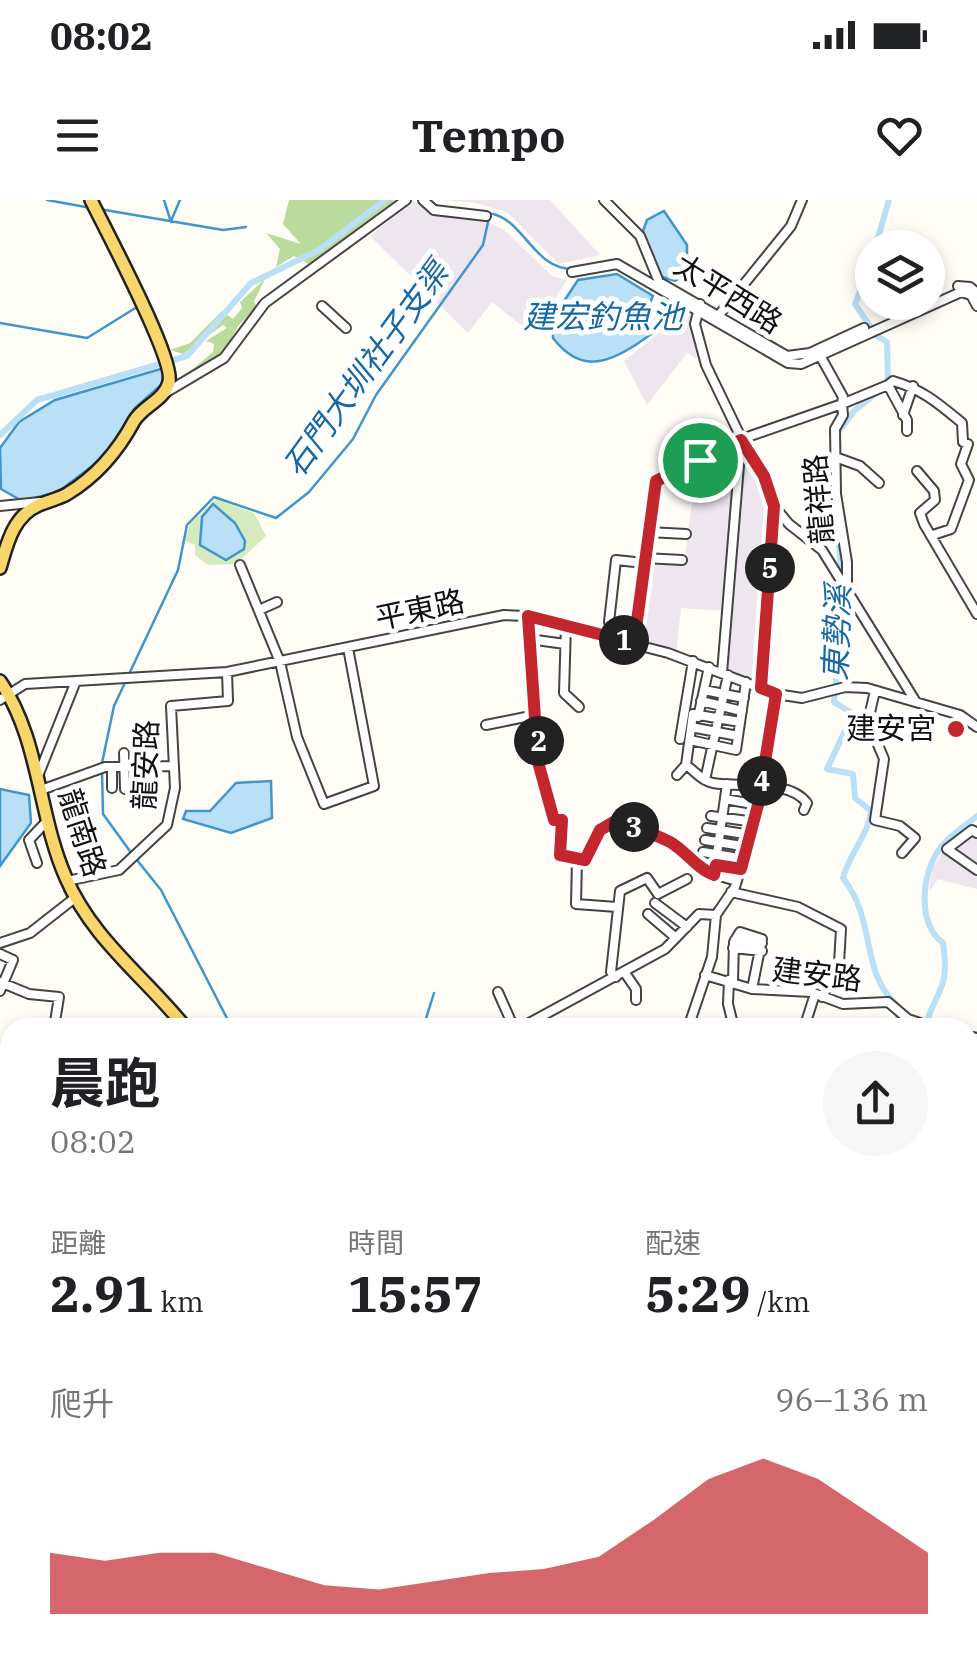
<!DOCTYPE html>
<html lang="zh-TW">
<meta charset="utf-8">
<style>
body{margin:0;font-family:"IBM Plex Serif","Noto Sans TC",serif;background:#f6f6f6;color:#202124;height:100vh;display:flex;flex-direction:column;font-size:38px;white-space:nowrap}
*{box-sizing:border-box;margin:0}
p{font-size:32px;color:#757577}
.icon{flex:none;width:55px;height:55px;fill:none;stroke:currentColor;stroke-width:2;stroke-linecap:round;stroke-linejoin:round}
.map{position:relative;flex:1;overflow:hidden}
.side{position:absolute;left:0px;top:818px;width:978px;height:642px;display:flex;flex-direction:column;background:#fff;border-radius:30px 30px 0 0;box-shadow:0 5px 15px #0003}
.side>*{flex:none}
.buttons{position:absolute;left:855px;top:30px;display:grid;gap:20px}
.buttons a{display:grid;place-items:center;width:90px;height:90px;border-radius:50%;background:#fff;box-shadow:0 5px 15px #0003;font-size:50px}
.pin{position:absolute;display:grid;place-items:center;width:85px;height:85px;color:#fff;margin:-42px;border:5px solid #fff;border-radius:50%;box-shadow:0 2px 10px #0007}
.km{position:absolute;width:50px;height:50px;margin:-25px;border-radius:50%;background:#222;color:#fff;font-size:28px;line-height:50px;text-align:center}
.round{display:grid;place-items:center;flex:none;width:105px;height:105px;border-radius:52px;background:#f6f6f6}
.headline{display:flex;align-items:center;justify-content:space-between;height:170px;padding:0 50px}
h1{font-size:55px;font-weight:700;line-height:75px}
.figures{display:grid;grid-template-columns:repeat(3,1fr);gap:15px;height:170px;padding:10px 50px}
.figures div{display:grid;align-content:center}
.figures b{font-size:50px;font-weight:700}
.figures small{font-size:28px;font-weight:400}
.figures p{font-size:28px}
.chart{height:280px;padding:20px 50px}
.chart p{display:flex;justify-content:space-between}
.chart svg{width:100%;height:180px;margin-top:10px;fill:#c4262e;opacity:.7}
.status{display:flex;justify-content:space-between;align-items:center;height:70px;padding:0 50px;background:#fff;direction:ltr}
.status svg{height:28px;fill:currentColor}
header{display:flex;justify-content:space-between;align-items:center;height:130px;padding:0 50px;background:#fff;font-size:45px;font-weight:700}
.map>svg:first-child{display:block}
.industrial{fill:#eee6ef}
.green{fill:#d5ebbd}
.forest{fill:#b9dc9c}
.water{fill:#b9e0f7;stroke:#3f96cf;stroke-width:2.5}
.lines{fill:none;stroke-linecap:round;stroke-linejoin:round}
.stream{stroke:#3f96cf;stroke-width:2.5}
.river{stroke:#b9e0f7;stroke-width:6}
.runway{stroke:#e29292;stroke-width:20}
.minor-casing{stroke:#444;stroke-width:12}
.major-casing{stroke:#222;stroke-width:16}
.minor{stroke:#fff;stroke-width:8}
.major{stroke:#f9d66b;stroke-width:11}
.route-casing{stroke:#fff;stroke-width:20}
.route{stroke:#c4262e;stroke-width:12}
.poi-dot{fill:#c4262e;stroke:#fff;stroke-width:4}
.labels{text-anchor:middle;stroke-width:10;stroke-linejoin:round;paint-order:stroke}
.street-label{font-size:30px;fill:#111;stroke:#fff}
.poi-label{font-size:30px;fill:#111;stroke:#fff;text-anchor:end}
.water-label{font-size:32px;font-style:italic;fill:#1768a6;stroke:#fff}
</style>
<div class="status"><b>08:02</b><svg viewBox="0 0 49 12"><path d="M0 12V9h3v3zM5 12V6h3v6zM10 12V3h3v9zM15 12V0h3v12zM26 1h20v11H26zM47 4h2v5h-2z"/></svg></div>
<header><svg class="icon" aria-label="menu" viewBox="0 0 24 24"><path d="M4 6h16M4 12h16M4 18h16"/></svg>Tempo<svg class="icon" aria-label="heart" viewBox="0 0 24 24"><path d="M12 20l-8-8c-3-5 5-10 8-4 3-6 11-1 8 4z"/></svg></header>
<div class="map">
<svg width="977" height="1459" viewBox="0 0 977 1459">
<rect width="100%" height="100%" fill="#fffdf5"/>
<path class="industrial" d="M 413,0 L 429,12 L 483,20 L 503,29 L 552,76 L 567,80 L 539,124 L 527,130 L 492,102 L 468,133 L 370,36 Z
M 440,0 L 550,0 L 600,55 L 559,64 L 507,12 L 472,2 Z
M 679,104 L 693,111 L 700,155 L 696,158 L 687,153 L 647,205 L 624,161 L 669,125 Z
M 738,242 L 725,411 L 681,408 L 676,454 L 634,442 L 646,355 L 685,358 L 697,263 Z
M 745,250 L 771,305 L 758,483 L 723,469 L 741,251 Z
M 977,624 L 977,689 L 938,679 L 929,692 L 932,669 L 943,652 Z"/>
<path class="green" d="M 216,299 L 254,313 L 266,336 L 236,364 L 208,365 L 195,355 L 195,345 L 185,341 L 190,324 Z"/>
<path class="forest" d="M 289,0 L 393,0 L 394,1 L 309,64 L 294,56 L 276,67 L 280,49 L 266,33 L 301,44 L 283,24 Z
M 265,79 L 254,101 L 257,107 L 238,126 L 221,158 L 178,181 L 213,152 L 214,144 L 206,141 L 227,128 L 223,125 L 183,154 L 170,150 L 190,143 L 222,111 L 233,119 L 242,108 L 240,102 Z"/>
<path class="water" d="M 664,11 L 687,45 L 687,73 L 675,81 L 659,76 L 643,31 L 647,20 Z
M 617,74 L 653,96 L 649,105 L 666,117 C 660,130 648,136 637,144 C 605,165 579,172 553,138 L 552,119 L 578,80 Z
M 164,168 L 162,184 L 134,209 L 118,239 L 95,264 L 58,292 L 22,301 L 1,289 L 0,248 L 19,222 L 55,200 Z
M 213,304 L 235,323 L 245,341 L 244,349 L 226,360 L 200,345 L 202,317 Z
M 271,581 L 272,618 L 231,633 L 183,619 L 186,611 L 210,611 L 236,583 Z
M 0,589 L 29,595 L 31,623 L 0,666 Z"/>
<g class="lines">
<path class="stream" d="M 47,0 L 91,8
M 164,0 L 171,22
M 429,0 L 440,8
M 99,9 L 223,30 L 246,27
M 488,13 C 524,17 532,69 573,69
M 171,21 L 180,0
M 0,123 L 87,138 L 137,107
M 102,563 L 114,506 L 178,370 L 187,325 L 214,297 L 276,318 L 309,292 L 353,239 L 376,195 L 483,45 L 490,13
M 102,571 L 103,614 L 132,654
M 137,660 L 161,690 L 232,828
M 423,828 L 434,793
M 0,1398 L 10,1398
M 125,1450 L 130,1459
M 234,1450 L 240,1459
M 652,1459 L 658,1450"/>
<path class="river" d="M 875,48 L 889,0
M 0,235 L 37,200 L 187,156 L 251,83 L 319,50 L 385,0
M 836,235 L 854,211 L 888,184 L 887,142 L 877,136 L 855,104 L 872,60
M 833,281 L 844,399 L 834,502 L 853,514 L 827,569 L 853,574 L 855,598 L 871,611 C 869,634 849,654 843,678 C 877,721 860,772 896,804 L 898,817 L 917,828
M 925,827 C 937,787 950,791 943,743 C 917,723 921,674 940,648 C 949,636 965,626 977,616"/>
<path class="runway" d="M 0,1220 L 10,1223"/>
<g class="minor-casing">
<path id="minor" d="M 423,0 L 434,10 L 486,16
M 604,0 L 640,36 L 659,82 L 787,156 L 810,153 L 864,128
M 572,72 L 617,64 L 788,163 L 801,164 L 961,92 L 971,95 L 977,106
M 958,86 L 970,87 L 977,93
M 700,104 L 695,124 L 706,165 L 774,306 L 761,488
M 322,106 L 346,128
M 719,115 L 791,26 L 802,0
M 165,193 L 224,158 L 265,103 L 406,0
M 903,215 L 913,186
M 907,231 L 907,220 L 888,185 L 893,181 C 922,189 939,204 962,223 L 963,242 L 968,244 L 961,264 L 969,280 L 951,329 L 933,335
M 838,258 L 860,266 L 879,283
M 917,271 L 934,291 L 935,300 L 920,313 L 924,324 L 977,414
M 0,306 L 40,302
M 774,306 L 789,324 L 822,350 L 916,502
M 648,332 L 686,334
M 644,358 L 682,360
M 240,365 L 280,462 L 297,537 L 324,604 L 374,586 L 348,448
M 847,394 L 847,362 L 836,294 L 835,229 L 843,215 L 842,204 L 888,185
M 259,410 L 277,402
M 528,416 L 538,562 L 554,620 L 562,620 L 560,655 L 577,659 L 576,704 L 617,707
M 566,425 L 564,493 L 579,507
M 636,430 L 609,422 L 616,360 L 644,363
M 529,439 L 565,444
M 634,443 L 655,281 L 733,242 L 842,204 L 843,197 L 817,150
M 722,473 L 741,241
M 704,490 L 744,498
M 875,491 L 868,521 L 884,559 L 875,620 L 900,626 L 915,638 L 902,653
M 0,500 L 25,484 L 227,472 L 504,415 L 524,416 L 668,453 L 776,494 L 802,498 L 845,487 L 867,488 L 960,515 L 977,527
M 701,501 L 742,511
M 698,517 L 709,467
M 486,525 L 535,515
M 696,528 L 738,536
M 680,539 L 693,461
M 690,540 L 736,550 L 746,482
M 124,553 L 125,589
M 136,556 L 138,589
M 149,559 L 150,588
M 686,565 L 693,514 L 740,522
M 112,567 L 112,588
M 677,575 L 686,565 C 695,571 702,581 713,583 C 742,588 789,579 807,603 L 804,610
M 38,576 L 76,481
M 705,580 L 728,475
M 41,590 L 105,567 L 173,566
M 725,599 L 758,605
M 711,616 L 755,622
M 707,628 L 751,635
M 977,633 L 972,630 L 947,649 L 977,670
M 705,640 L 748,647
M 703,652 L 745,659
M 577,659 L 591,655 L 600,630 L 617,619 L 674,644 L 683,657 L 702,671 L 737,681
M 37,663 L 29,640 L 47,621
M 716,665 L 741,669
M 714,675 L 727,584
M 67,681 L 119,670 L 167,625 L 175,588 L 171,506 L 228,501 L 227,472
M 731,692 L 798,707 L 841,729 L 839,764 L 822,797
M 655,703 L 687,727
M 648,714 L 676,738
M 735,740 L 762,743
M 0,743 L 30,733 L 76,697
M 733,748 L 762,751
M 0,754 L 13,760 L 0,791
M 625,773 L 636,789 L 636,800
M 705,775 L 752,789 L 811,792 L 843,804 L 888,802 L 908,819 L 935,828
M 616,777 L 611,772 L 620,691 L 647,678 L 658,694 L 687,679
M 729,780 L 728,804 L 734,828
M 733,781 L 734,742 L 740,732 L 762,739 L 752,789
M 0,782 L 29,794 L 59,797 L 54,828
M 498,792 L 514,828
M 520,828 L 665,749 L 699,714 L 716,715
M 688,828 L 712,757 L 716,715 L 735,687 L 755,620 L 776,494
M 804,828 L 815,794
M 968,836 L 977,838
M 0,1001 L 10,1001
M 0,1098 L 10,1064
M 0,1106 L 10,1109
M 22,1459 L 22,1458
M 408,1459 L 420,1450
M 417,1459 L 435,1450
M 748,1459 L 756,1450"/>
</g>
<g class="major-casing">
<path id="major" d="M 0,368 C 7,344 13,316 39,305 C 48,301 58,299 67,294 C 97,276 118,251 134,221 C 143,206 165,200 169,182 C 175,159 105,29 91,0
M 0,481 C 40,539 38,615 66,678 C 92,739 145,777 186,828
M 968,1270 L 977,1241
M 423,1450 L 426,1459
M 907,1459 L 909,1450"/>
</g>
<use href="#minor" class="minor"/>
<use href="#major" class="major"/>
</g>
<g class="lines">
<g class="route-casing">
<path id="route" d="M 741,240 L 764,276 L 774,306 L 761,488 L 776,494 L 758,605 L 741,669 L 716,665 L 714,675 C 696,668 686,651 670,642 C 653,633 634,627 617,620 L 600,630 L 585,660 L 560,655 L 562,620 L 554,620 L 538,562 L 528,416 L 634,443 L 656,281 Z"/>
</g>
<use href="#route" class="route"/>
</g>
<circle class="poi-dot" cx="956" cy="529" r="10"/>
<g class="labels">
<g class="street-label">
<text transform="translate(728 94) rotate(32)" y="10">太平西路</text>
<text transform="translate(819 299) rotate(-95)" y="10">龍祥路</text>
<text transform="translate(420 410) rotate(-12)" y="10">平東路</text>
<text transform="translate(146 565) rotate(-88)" y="10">龍安路</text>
<text transform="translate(82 633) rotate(72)" y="10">龍南路</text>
<text transform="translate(817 775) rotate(7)" y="10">建安路</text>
</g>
<g class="poi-label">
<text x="936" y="539">建安宮</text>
</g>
<g class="water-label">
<text x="603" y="128">建宏釣魚池</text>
<text transform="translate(366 169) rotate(-54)" y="11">石門大圳社子支渠</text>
<text transform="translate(837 433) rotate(-88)" y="11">東勢溪</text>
</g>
</g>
</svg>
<div class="buttons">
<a><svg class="icon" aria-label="layers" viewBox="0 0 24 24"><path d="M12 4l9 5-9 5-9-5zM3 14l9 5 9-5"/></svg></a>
</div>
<div class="pin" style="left:700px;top:260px;background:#1e9e55"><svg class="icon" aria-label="arrive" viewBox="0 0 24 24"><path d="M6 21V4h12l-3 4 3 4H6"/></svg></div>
<b class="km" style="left:624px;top:440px">1</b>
<b class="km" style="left:539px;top:541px">2</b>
<b class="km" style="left:634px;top:627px">3</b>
<b class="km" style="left:762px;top:581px">4</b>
<b class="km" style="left:770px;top:368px">5</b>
<section class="side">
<div class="headline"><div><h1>晨跑</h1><p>08:02</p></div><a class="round"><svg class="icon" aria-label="share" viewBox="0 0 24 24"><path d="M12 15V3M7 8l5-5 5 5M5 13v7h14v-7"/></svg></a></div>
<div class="figures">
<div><p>距離</p><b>2.91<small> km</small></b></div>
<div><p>時間</p><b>15:57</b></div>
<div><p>配速</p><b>5:29<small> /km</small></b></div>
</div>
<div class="chart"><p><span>爬升</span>96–136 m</p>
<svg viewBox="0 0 160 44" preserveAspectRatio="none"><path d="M0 44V29L10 31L20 29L30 29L40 33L50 37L60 38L70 36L80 34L90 33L100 30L110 21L120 11L130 6L140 11L150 20L160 29V44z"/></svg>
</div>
</section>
</div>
